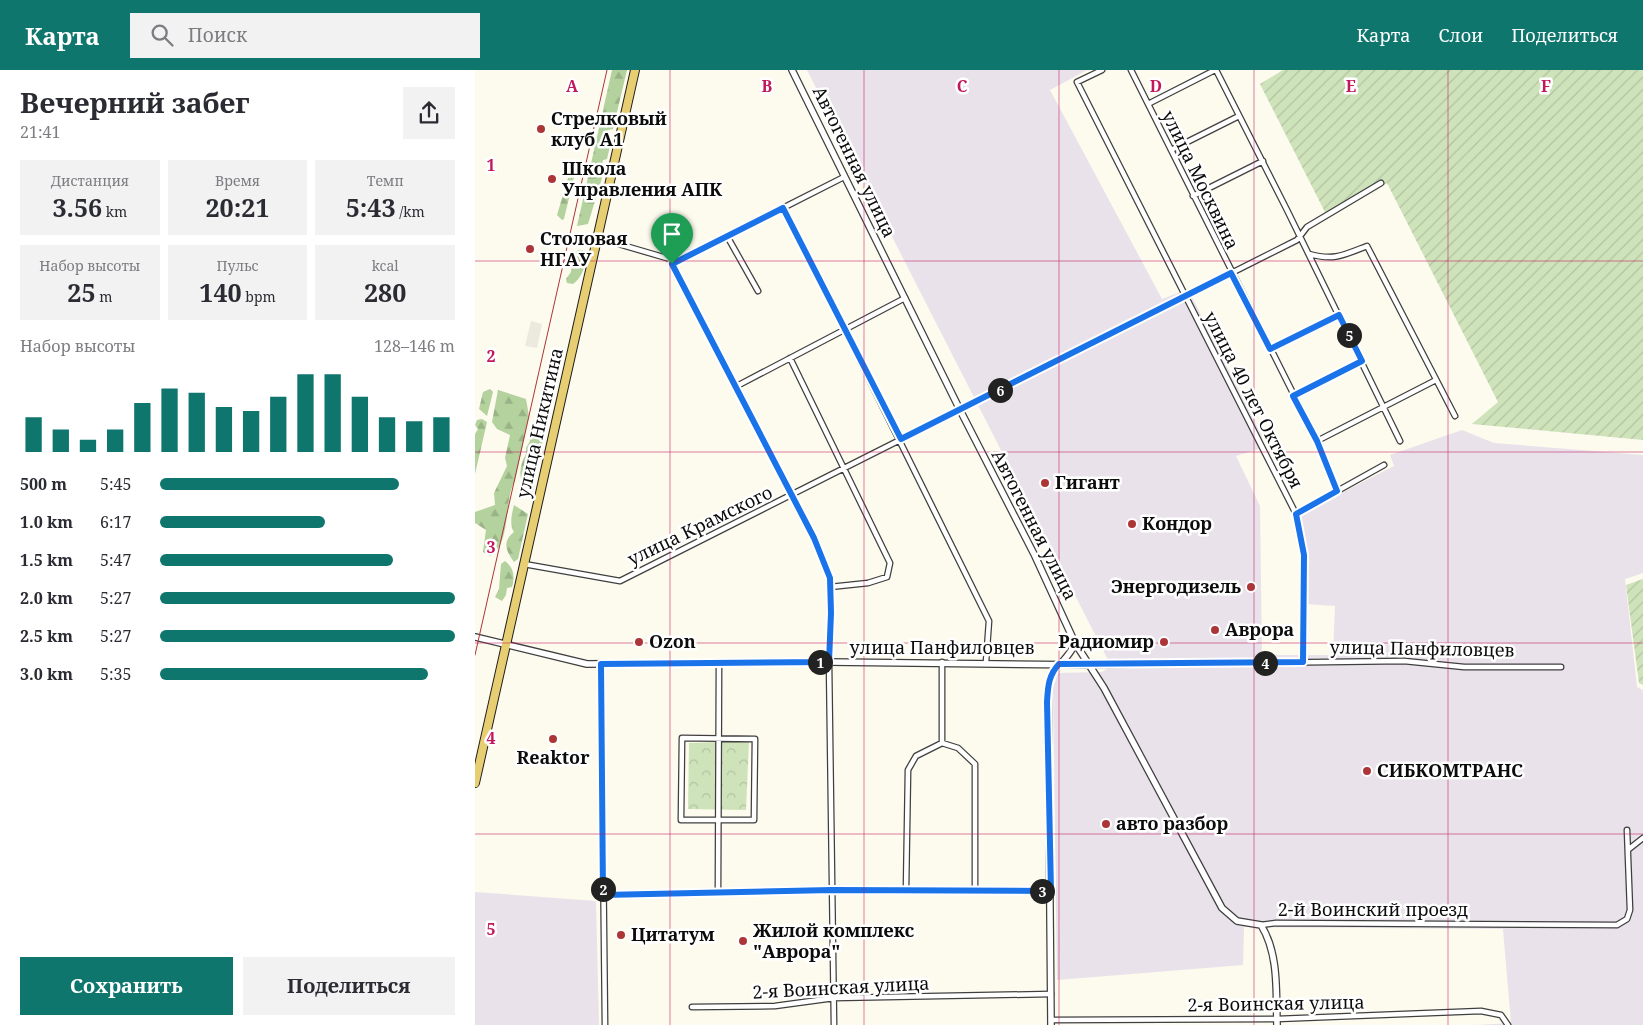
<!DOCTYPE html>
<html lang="ru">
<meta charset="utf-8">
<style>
body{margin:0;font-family:"Noto Serif",serif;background:#f2f2f3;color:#2b2b33;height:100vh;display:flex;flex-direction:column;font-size:19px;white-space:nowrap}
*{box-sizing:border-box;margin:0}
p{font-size:16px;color:#7c7c81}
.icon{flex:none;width:28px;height:28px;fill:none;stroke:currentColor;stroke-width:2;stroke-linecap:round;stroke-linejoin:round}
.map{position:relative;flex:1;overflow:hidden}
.panel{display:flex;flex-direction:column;background:#fff;width:475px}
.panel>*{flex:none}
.pin{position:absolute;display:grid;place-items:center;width:42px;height:42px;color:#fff;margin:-51px -21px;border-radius:50% 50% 50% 0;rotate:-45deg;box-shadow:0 0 5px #0007}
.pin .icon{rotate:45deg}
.km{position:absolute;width:25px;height:25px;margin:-12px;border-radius:50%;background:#222;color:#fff;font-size:14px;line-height:25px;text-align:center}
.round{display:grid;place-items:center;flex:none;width:52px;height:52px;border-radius:0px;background:#f2f2f3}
.head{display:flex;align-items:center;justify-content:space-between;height:85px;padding:0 20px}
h1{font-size:28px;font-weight:700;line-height:38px}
.metrics{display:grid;grid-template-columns:repeat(3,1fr);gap:8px;height:85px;padding:5px 20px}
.metrics div{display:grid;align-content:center;border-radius:0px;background:#f2f2f3;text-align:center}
.metrics b{font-size:25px;font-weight:700}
.metrics small{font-size:14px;font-weight:400}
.metrics p{font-size:14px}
.chart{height:140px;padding:10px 20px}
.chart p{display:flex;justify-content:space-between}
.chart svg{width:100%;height:90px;margin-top:5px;stroke:#0f766e;stroke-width:6}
.cta{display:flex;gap:10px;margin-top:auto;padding:10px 20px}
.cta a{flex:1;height:58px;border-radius:0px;background:#0f766e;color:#fff;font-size:20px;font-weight:700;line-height:58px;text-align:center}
.cta a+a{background:#f2f2f3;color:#2b2b33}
ul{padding:0 20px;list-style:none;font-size:16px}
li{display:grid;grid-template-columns:80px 60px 1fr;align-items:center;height:38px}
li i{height:12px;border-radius:6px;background:#0f766e}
header{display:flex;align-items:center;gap:30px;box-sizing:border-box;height:70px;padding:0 25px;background:#0f766e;color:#fff}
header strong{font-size:24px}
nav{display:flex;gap:28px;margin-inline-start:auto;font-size:18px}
.search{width:350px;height:45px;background:#f2f2f3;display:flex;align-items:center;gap:12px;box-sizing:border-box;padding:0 18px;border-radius:0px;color:#7c7c81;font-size:19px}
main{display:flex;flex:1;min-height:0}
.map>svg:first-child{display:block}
.industrial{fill:#e9e2ea}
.forest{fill:url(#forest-firs)}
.park{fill:url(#park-crowns)}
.garden{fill:url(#garden-furrows)}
.plaza{fill:#ece9de}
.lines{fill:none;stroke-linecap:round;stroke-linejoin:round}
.minor-casing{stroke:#3f3f3f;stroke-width:7}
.tertiary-casing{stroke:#3f3f3f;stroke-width:8}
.primary-casing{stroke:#1d1d1d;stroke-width:10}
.minor{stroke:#fff;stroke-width:4.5}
.tertiary{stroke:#fff;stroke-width:5.5}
.primary{stroke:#e8ce72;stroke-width:8}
.tram{stroke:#ac3538;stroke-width:1}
.route-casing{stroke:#fff;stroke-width:10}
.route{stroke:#1a73e8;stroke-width:6}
.grid{fill:none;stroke:#c2185b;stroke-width:1;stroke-opacity:0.55}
.poi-dot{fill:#ac3538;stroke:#fff;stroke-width:2}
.labels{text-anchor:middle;stroke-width:5;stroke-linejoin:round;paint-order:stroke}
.poi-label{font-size:18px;font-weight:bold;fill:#0c0c0c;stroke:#fff;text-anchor:start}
.street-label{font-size:18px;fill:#0c0c0c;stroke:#fff}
.grid-label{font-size:16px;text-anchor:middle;font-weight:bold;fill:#c2185b;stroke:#fff;stroke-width:5;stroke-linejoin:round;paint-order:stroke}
</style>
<header>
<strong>Карта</strong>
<div class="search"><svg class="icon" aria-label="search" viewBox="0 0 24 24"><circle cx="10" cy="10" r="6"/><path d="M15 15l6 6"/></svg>Поиск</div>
<nav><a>Карта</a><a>Слои</a><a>Поделиться</a></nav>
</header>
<main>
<section class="panel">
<div class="head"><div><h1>Вечерний забег</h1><p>21:41</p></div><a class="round"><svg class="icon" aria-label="share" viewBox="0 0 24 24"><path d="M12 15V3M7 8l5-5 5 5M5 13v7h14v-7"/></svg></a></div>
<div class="metrics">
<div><p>Дистанция</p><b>3.56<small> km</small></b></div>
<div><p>Время</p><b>20:21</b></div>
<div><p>Темп</p><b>5:43<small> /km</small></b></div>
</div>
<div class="metrics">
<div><p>Набор высоты</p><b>25<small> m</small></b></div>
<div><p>Пульс</p><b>140<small> bpm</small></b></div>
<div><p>kcal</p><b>280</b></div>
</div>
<div class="chart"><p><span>Набор высоты</span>128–146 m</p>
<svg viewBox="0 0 160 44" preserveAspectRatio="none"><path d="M5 44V27M15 44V33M25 44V38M35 44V33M45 44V20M55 44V13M65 44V15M75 44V22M85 44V24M95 44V17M105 44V6M115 44V6M125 44V17M135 44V27M145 44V29M155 44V27"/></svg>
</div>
<ul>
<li><b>500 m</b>5:45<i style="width:81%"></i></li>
<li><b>1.0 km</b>6:17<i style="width:56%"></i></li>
<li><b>1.5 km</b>5:47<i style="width:79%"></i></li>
<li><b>2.0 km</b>5:27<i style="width:100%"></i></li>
<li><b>2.5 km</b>5:27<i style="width:100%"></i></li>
<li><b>3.0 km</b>5:35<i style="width:91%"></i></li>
</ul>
<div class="cta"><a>Сохранить</a><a>Поделиться</a></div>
</section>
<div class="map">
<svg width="1168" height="955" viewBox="0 0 1168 955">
<defs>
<pattern id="forest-firs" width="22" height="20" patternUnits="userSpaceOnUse" patternTransform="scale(1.25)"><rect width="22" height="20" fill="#b3d29d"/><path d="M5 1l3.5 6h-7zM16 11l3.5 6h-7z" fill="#99b386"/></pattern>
<pattern id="park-crowns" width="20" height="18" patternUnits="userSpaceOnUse" patternTransform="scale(1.25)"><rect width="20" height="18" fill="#cfe3bb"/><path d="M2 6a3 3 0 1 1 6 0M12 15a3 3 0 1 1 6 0" fill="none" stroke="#b1c2a0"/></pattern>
<pattern id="garden-furrows" width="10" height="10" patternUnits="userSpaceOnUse" patternTransform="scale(1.25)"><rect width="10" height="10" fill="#cfe3bb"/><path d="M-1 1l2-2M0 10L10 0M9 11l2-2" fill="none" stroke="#b1c2a0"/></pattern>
</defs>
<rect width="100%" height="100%" fill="#fdfaee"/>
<path class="industrial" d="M 332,0 L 612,0 L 575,20 L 687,229 L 713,219 L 787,366 L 787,378 L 761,386 L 785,436 L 787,585 L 858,585 L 860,536 L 831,534 L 832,494 L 823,445 L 919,396 L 915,385 L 987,360 L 1019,373 L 1168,385 L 1168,503 L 1150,509 L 1162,617 L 1168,620 L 1168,955 L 1002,955 L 1036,953 L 1028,859 L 769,857 L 768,895 L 582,910 L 578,618 L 583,603 L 627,602 L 633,598 L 632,588 Z
M 0,822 L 121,831 L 124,955 L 0,955 Z"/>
<path class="forest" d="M 137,0 L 152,0 L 138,59 L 133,60 L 129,65 L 135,76 L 132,89 L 128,90 L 127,94 L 130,98 L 113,154 L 102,156 Z
M 99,107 L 89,149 L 87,150 L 82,145 L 93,108 Z
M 103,180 L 108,180 C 114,191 107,208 98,214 L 92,213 L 91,209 L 96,202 L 97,187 Z
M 15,319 L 18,322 L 12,346 L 4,339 L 8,322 Z
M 23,320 L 51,329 L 54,346 L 40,411 C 28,430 37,474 15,486 L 8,482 L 11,460 L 0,453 L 0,442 L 20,435 L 19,423 L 32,396 L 30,388 L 35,365 L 22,359 L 17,352 Z
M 7,349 L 12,352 L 0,404 L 0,364 L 3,359 L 0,355 L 2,350 Z
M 65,355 L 70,358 L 66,380 L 60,394 L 59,420 L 49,417 C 43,406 45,394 51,384 L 51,378 L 55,371 L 54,365 L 56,359 Z
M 39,435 L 53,444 L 43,489 L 39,492 C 32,482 26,472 39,462 C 34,455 37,443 39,435 Z
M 30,491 C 39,498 40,506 37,517 L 32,518 L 31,525 L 27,531 L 20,527 L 24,519 L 26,494 Z"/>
<path class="park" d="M 274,671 L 271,740 L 213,739 L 214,673 Z"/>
<path class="garden" d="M 808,0 L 1168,0 L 1168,370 L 997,354 L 1023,332 L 912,113 L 852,146 L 785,14 Z
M 1168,509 L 1168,615 L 1164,613 L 1151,515 Z"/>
<path class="plaza" d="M 56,251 L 67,254 L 62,278 L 50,276 Z"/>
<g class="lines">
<g class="minor-casing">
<path id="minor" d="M 627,0 L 602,12 L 821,444 L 829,485 L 827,592
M 656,0 L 842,371 L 862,421
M 741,0 L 812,140 L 925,371
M 673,34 L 740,0
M 696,80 L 764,46
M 718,126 L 788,91
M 309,138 L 514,551 L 511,592
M 252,166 L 283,221
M 123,168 L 195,189 L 339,468 L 355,508 L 356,543 L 354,592 L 359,955
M 834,184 C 859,191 869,185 892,176 L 980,346
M 197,194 L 369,107
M 795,279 L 864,245
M 315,288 L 415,493 L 412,507 L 393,513 L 355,517
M 260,317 L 430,228
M 818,326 L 887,291
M 842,371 L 961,310
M 821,444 L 909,395
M 49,494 L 145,511 L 822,170 L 832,157 L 906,113
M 126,594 L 130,955
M 614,595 L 929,591 L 989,597 L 1086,597
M 207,668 L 280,669 L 279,750 L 206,750 Z
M 467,673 L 483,678 L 500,694 L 500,820
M 1154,779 L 1168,768
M 431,820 L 433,700 L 441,686 L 467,673 L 467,592
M 243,823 L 244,593
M 128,825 L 357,820 L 576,821
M 786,855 L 801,853 L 1142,855 L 1152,849 L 1155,840 L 1152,760
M 217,937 L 300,936 L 359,928 L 576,924
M 576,950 L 802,949 L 1006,941 L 1026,945 L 1033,955"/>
</g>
<g class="tertiary-casing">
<path id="tertiary" d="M 317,0 L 485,340 L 560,486 L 600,573 C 593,592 576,596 573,618 L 576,955
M 0,567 L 112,594 L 354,592 L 614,595
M 600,573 L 629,618 L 747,838 L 762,851 L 786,855 C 804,884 801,922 802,955"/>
</g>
<g class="primary-casing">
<path id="primary" d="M 0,713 L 160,0"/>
</g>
<use href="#minor" class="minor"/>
<use href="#tertiary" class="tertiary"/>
<use href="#primary" class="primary"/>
<path class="tram" d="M 0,585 L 132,0"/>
</g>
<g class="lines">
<g class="route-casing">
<path id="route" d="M 308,138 L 426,369 L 756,203 L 795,279 L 864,245 L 887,291 L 818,326 L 842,371 L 862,421 L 821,444 L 829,485 L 828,592 L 584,594 C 573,606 573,617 572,632 L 576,821 L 357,820 L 128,825 L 126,594 L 354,592 L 356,543 L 355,508 L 339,468 L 197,194 Z"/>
</g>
<use href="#route" class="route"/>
</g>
<path class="grid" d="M 195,0 L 195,955M 389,0 L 389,955M 584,0 L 584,955M 779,0 L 779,955M 973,0 L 973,955M 0,191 L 1168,191M 0,382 L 1168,382M 0,573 L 1168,573M 0,764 L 1168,764"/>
<g class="poi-dot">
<circle cx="66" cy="59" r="5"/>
<circle cx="77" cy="109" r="5"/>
<circle cx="55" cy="179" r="5"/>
<circle cx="570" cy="413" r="5"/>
<circle cx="657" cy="454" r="5"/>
<circle cx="776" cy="517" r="5"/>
<circle cx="740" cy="560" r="5"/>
<circle cx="164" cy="572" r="5"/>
<circle cx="689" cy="572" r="5"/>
<circle cx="78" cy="669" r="5"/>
<circle cx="892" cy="701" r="5"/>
<circle cx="631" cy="754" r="5"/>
<circle cx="146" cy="865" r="5"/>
<circle cx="268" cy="871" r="5"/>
</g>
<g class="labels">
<g class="poi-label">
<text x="76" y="55">Стрелковый<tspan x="76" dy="21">клуб А1</tspan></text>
<text x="87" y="105">Школа<tspan x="87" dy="21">Управления АПК</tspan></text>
<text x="65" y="175">Столовая<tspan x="65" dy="21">НГАУ</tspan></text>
<text x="580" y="419">Гигант</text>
<text x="667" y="460">Кондор</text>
<text x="766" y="523" text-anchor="end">Энергодизель</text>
<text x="750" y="566">Аврора</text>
<text x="174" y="578">Ozon</text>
<text x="679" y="578" text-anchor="end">Радиомир</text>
<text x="78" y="694" text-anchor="middle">Reaktor</text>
<text x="902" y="707">СИБКОМТРАНС</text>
<text x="641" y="760">авто разбор</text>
<text x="278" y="867">Жилой комплекс<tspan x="278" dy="21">"Аврора"</tspan></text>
<text x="156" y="871">Цитатум</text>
</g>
<g class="street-label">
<text transform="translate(379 92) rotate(64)" y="6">Автогенная улица</text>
<text transform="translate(725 110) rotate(64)" y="6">улица Москвина</text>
<text transform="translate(778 330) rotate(63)" y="6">улица 40 лет Октября</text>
<text transform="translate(65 353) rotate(-77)" y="6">улица Никитина</text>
<text transform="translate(559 455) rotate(63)" y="6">Автогенная улица</text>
<text transform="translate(225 456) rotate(-26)" y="6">улица Крамского</text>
<text x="467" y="584">улица Панфиловцев</text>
<text transform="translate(947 579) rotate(1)" y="6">улица Панфиловцев</text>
<text x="898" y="846">2-й Воинский проезд</text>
<text transform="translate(366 918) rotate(-3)" y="6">2-я Воинская улица</text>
<text transform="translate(801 934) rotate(-1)" y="6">2-я Воинская улица</text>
</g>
</g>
<g class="grid-label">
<text x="97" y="22">A</text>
<text x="292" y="22">B</text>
<text x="487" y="22">C</text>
<text x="681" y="22">D</text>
<text x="876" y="22">E</text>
<text x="1071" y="22">F</text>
<text x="16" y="101">1</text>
<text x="16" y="292">2</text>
<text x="16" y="483">3</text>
<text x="16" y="674">4</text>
<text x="16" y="865">5</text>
</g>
</svg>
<div class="pin" style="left:197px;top:194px;background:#1e9e55"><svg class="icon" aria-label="arrive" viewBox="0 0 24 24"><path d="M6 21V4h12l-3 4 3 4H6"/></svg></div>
<b class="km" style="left:345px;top:592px">1</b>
<b class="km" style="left:128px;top:819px">2</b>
<b class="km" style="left:567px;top:821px">3</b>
<b class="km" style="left:790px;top:593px">4</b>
<b class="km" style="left:874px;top:265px">5</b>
<b class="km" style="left:525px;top:320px">6</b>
</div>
</main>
